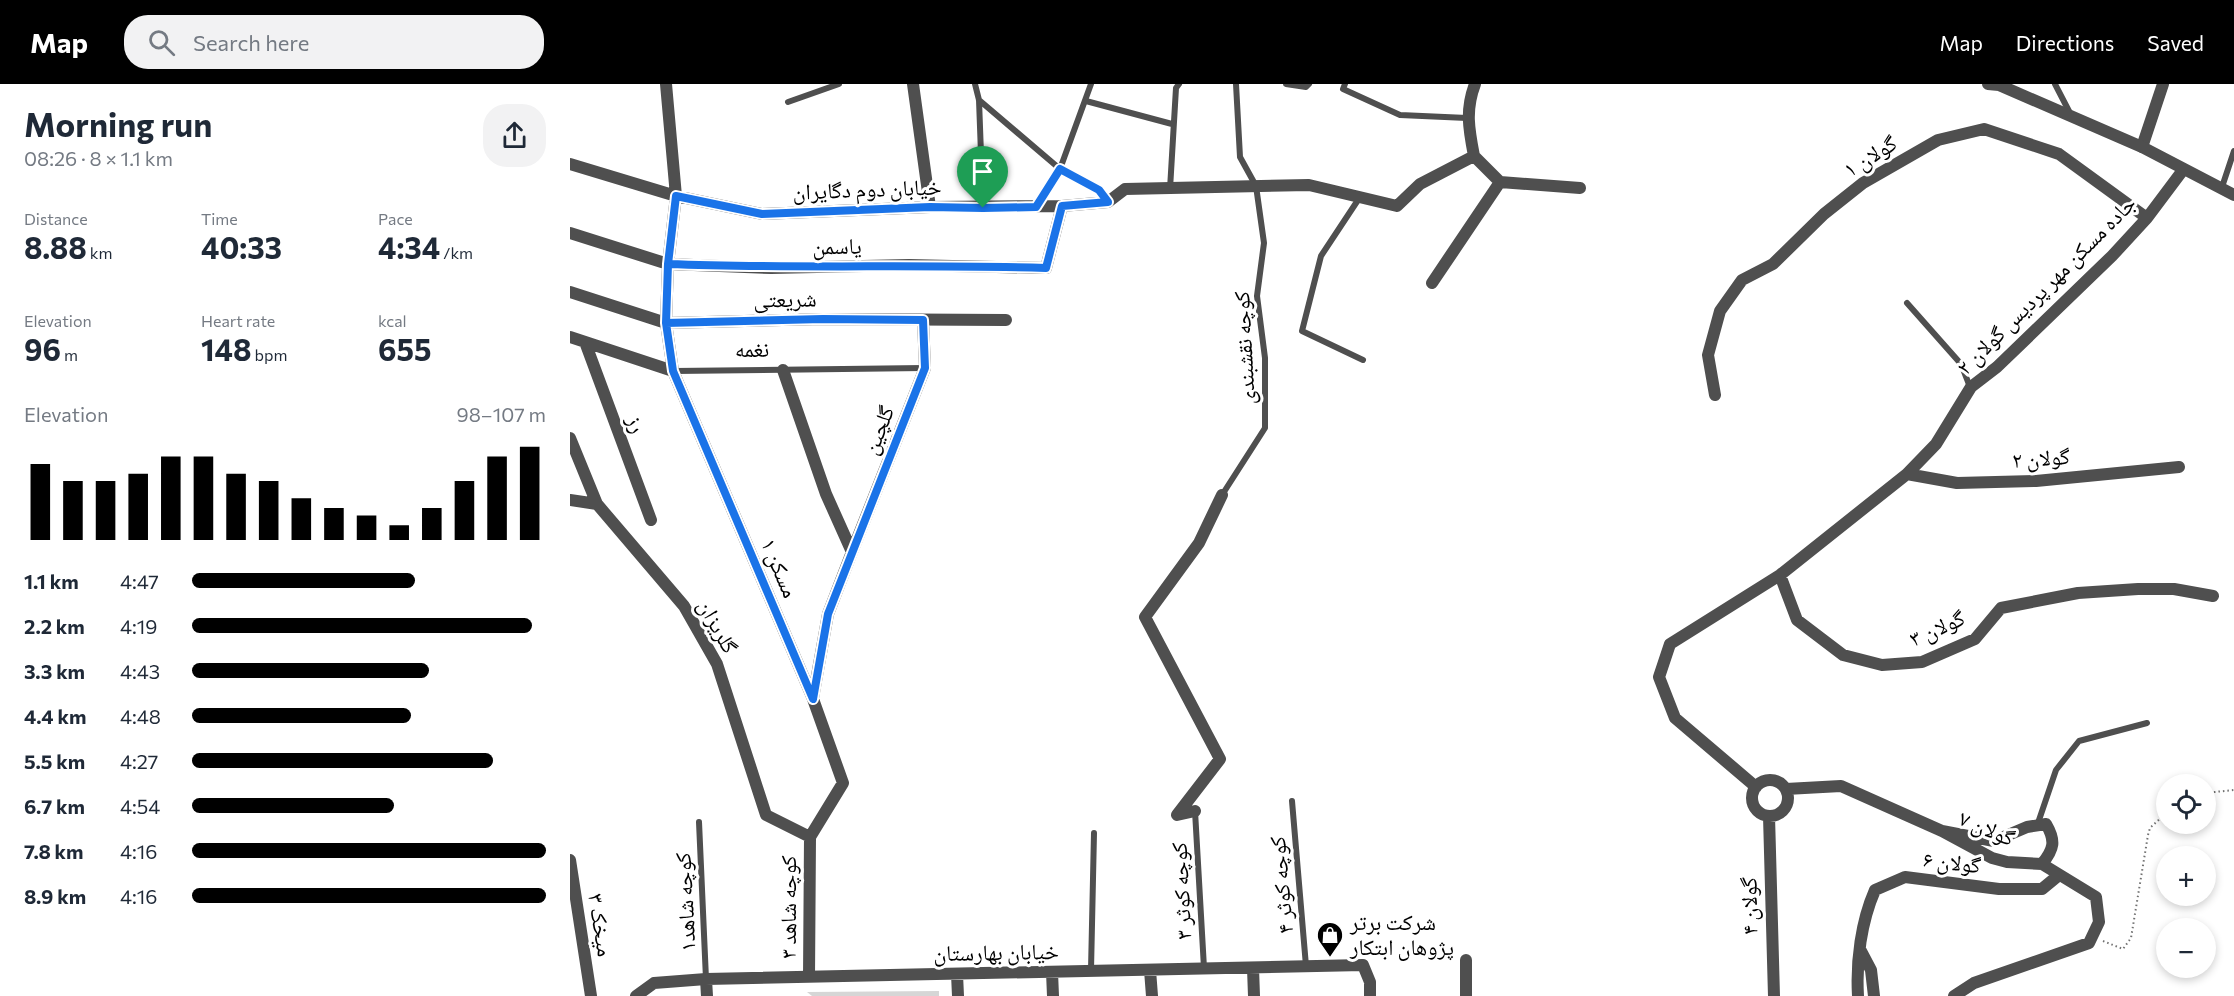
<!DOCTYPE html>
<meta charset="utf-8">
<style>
body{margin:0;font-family:Commissioner,"Noto Naskh Arabic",sans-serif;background:#f2f2f3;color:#1f2937;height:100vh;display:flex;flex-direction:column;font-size:22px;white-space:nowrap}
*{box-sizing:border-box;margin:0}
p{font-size:20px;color:#747a83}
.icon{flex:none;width:33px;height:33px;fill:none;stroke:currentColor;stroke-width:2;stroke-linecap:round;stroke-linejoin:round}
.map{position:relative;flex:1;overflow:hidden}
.drawer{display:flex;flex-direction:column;background:#fff;width:570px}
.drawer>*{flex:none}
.controls{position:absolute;left:1586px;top:690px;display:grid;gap:12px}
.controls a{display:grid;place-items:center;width:60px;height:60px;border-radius:50%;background:#fff;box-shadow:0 3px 9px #0003;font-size:30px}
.pin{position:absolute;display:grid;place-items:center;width:51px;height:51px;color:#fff;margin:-62px -26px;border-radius:50% 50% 50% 0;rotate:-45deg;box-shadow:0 0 6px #0007}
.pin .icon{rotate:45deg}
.round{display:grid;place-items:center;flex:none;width:63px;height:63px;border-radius:24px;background:#f2f2f3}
.head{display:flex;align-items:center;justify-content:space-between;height:102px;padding:0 24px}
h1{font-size:33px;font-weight:700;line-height:45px}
.stats{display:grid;grid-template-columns:repeat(3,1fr);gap:9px;height:102px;padding:6px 24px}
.stats div{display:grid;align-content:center}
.stats b{font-size:30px;font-weight:700}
.stats small{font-size:16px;font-weight:400}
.stats p{font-size:16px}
.chart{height:168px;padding:12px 24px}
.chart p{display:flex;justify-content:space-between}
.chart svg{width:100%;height:108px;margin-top:6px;stroke:#000;stroke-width:6}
ul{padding:0 24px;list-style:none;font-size:20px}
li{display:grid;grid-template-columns:96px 72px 1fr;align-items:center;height:45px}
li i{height:15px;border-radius:8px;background:#000}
header{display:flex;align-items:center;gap:36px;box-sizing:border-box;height:84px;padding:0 30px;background:#000;color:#fff}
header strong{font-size:28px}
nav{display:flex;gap:33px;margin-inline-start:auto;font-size:21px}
.search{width:420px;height:54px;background:#f2f2f3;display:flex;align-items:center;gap:15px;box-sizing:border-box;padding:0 21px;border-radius:24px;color:#747a83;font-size:22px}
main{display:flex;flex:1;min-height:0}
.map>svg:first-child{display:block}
.green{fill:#d6d6d6}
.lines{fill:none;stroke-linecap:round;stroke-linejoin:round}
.path{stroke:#717171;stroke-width:2;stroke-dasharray:1.5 3;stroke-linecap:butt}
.service{stroke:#4f4f4f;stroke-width:6}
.minor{stroke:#4f4f4f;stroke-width:12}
.tertiary{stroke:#4f4f4f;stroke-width:12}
.route-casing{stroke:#fff;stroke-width:12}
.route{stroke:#1a73e8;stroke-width:8}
.labels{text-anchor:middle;stroke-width:6;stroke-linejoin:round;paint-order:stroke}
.street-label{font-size:22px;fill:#000;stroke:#fff}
.poi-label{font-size:22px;fill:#000;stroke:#fff;text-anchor:start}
</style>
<header>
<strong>Map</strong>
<div class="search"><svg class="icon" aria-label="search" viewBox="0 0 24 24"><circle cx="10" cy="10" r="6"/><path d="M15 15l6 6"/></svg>Search here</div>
<nav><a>Map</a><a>Directions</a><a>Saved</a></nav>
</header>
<main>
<section class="drawer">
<div class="head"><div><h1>Morning run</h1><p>08:26 · 8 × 1.1 km</p></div><a class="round"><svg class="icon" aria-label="share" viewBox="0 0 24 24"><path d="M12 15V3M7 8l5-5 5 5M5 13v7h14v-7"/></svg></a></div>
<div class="stats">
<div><p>Distance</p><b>8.88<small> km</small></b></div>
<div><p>Time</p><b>40:33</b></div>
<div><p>Pace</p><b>4:34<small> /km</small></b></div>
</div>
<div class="stats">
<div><p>Elevation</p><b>96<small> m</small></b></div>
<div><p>Heart rate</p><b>148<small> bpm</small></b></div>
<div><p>kcal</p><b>655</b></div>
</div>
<div class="chart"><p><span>Elevation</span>98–107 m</p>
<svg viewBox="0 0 160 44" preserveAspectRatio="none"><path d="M5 44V13M15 44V20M25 44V20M35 44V17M45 44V10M55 44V10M65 44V17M75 44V20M85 44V27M95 44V31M105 44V34M115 44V38M125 44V31M135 44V20M145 44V10M155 44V6"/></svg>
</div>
<ul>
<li><b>1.1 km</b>4:47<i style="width:63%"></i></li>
<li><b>2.2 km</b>4:19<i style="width:96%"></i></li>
<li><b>3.3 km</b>4:43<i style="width:67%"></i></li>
<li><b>4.4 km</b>4:48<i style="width:62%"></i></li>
<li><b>5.5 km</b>4:27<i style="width:85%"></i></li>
<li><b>6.7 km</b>4:54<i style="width:57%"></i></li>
<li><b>7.8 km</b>4:16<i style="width:100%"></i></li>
<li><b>8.9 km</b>4:16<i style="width:100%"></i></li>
</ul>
</section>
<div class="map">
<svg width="1664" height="912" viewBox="0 0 1664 912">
<rect width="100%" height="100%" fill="#fff"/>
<path class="green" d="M 369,907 L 369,912 L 242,912 L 237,908 Z"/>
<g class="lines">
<path class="path" d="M 1635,709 L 1664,706
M 1533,857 L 1553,865 L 1561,854 L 1578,751 L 1580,744 L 1596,729"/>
<path class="service" d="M 405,0 L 409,16 L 413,124
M 716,0 L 736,3 L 739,0
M 775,0 L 773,5 L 830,31 L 897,34
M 1485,0 L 1501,31
M 409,16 L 490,85 L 529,106 L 537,118
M 516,17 L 602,40
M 218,18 L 269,0
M 600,105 L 606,4 L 609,0
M 1651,106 L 1664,67
M 790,113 L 751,172 L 732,247 L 793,276
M 466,122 L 490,85 L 521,0
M 1337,219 L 1391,280 L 1400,303
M 104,287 L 354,284
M 652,411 L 695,344 L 695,274 L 687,212 L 694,159 L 686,102 L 670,73 L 666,0
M 722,717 L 736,882
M 625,727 L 634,884
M 129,738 L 136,895
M 1468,739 L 1486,686 L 1509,657 L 1577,639
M 521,886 L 524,749"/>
<path class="minor" d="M 96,0 L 106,112 L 98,180 L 96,239 L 103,287 L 243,615 L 273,699 L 240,753
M 343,0 L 360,123
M 1572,63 L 1593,0
M 904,72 L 930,98 L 1010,104
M 904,72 C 899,46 895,26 905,0
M 0,80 L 106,112 L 192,130 L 360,123 L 492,122 L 538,118 L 555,105 L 739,101 L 827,122 L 850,100 L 904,72
M 0,149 L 98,180 L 201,184 L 339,181 L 476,184 L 492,122
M 862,199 L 930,98
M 0,208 L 96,239 L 253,235 L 436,236
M 0,253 L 103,287
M 15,258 L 81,436
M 213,286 L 256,410 L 282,468 L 258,530 L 243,614
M 1145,311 L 1138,271 L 1150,227 L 1172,196 L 1203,180 L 1254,130 L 1293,99 L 1368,56 L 1414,45 L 1489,70 L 1577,134
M 0,354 L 27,420 L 114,522 L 147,580 L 196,731 L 240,753
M 1337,390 L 1387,399 L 1466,397 L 1609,383
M 0,416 L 27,420
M 282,468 L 355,284 L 353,236
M 1210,491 L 1227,536 L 1273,571 L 1312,581 L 1352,578 L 1405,555 L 1431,524 L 1508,509 L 1568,505 L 1604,505 L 1643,512
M1182 714a18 18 0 1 1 36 0a18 18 0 1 1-36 0Z
M 1186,703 L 1105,634 L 1089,593 L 1100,560 L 1210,491 L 1337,390 L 1366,360 L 1401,303 L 1427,283 L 1542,172 L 1577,134 L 1613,86
M 1216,705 L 1271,702 L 1372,747 L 1422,774 L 1437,778 L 1472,780 C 1484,765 1486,757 1476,740 L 1457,743 L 1424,757 L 1372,747
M 625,727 L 607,731 L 650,675 L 575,533 L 629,459 L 652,411
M 1199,732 L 1204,912
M 0,776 L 21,912
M 1291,867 L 1301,886 L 1304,912
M 896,876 L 896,912
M 683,884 L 684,912
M 580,886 L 582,912
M 482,888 L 483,912
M 387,890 L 388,912
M 239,893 L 240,753
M 136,895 L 137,912
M 66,912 L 84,899 L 136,895 L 793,881 L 800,898 L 800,912
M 1288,912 C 1286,877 1291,838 1305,806 L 1335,793 L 1429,805 L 1472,805 L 1489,791
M 1384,912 L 1404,899 L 1519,859 L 1529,838 L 1526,813 L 1472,780"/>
<path class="tertiary" d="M 1418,0 L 1429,1 L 1572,63 L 1664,111"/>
</g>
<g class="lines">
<g class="route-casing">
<path id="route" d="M 413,124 L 360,123 L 192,130 L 106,112 L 98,180 L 96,239 L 253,235 L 353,236 L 355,284 L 258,530 L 243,615 L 103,287 L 96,239 L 98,180 C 224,185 350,180 476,184 L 492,122 L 538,118 L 529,106 L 490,85 L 466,123 L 413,124"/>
</g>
<use href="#route" class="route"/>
</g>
<defs>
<g id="shop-pin" transform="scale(1.35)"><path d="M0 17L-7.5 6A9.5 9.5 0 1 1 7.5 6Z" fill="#000" stroke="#fff"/><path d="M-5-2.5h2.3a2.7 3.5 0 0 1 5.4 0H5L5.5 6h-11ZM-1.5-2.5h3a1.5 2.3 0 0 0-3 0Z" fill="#fff"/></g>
</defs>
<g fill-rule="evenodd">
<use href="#shop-pin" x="760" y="851"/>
</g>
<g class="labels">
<g class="street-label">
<text transform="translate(1300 72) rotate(-32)" y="8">گولان ۱</text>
<text transform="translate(297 105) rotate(-2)" y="8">خیابان دوم دگایران</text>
<text transform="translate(267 162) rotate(-1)" y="8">یاسمن</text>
<text transform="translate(1476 201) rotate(-45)" y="8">جاده مسکن مهر پردیس گولان ۲</text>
<text transform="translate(215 215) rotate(-1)" y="8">شریعتی</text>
<text transform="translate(674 264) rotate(-93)" y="8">کوچه نقشبندی</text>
<text transform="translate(182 265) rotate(-1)" y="8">نغمه</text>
<text transform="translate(67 340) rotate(69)" y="8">رز</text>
<text transform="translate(308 346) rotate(-68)" y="8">گلچین</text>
<text transform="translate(1471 374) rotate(-4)" y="8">گولان ۲</text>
<text transform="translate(210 484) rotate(67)" y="8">مسکن ۱</text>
<text transform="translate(148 542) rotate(61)" y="8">گلریزان</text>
<text transform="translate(1367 544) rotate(-24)" y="8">گولان ۳</text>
<text transform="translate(1417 744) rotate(23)" y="8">گولان ۷</text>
<text transform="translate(1382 778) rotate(7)" y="8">گولان ۶</text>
<text transform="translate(711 801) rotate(-95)" y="8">کوچه کوثر ۴</text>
<text transform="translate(611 807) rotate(-93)" y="8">کوچه کوثر ۳</text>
<text transform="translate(115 818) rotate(-93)" y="8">کوچه شاهد۱</text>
<text transform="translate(1179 822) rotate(-91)" y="8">گولان ۴</text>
<text transform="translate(218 823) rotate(-90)" y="8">کوچه شاهد ۳</text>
<text transform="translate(31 841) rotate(81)" y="8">میخک ۳</text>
<text transform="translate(426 868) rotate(-1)" y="8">خیابان بهارستان</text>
</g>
<g class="poi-label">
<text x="780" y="846">شرکت برتر<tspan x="780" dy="25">پژوهان ابتکار</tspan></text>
</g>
</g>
</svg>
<div class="controls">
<a><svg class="icon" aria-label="locate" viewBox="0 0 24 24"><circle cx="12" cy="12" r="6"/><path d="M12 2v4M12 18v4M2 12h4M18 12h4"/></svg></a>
<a>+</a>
<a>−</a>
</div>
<div class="pin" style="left:413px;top:124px;background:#1e9e55"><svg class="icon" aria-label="arrive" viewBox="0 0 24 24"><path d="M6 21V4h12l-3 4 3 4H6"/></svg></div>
</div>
</main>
